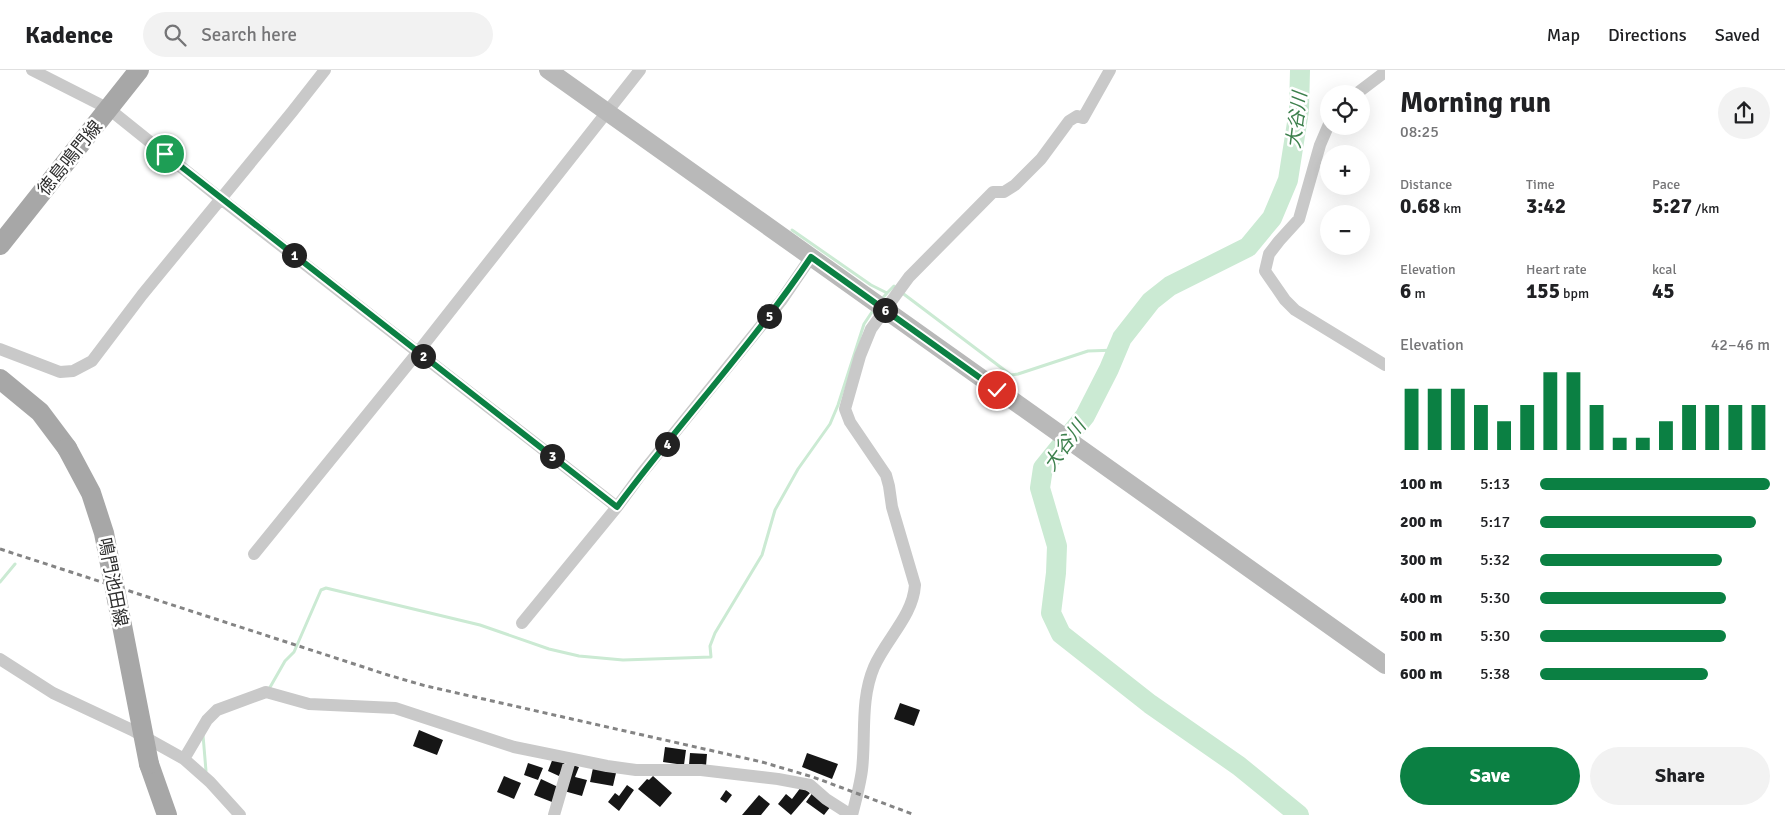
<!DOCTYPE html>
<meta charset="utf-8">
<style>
body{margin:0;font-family:Signika,"Noto Sans JP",sans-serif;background:#f2f2f2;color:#202124;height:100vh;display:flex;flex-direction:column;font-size:19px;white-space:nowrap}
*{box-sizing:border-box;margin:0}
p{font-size:16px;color:#757577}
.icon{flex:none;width:28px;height:28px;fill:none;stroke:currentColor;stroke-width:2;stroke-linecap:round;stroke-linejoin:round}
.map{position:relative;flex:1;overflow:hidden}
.sheet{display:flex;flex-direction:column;background:#fff;width:400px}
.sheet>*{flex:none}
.fabs{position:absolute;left:1320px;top:15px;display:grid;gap:10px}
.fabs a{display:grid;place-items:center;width:50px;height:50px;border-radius:50%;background:#fff;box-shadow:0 5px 20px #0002;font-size:25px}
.pin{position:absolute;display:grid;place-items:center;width:42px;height:42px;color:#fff;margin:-21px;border:2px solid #fff;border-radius:50%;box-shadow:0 1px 5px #0007}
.km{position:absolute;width:25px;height:25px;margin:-12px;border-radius:50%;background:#222;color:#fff;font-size:14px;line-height:25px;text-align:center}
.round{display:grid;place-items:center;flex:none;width:52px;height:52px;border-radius:26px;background:#f2f2f2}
.head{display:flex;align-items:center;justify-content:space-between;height:85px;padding:0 15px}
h1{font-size:28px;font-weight:700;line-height:38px}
.metrics{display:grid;grid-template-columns:repeat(3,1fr);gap:8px;height:85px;padding:5px 15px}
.metrics div{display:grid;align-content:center}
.metrics b{font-size:21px;font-weight:700}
.metrics small{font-size:14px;font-weight:400}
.metrics p{font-size:14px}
.chart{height:140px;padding:10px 15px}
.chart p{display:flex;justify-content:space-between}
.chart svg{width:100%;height:90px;margin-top:5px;stroke:#0b8043;stroke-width:6}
.button{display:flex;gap:10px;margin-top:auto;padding:10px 15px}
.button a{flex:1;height:58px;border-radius:30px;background:#0b8043;color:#fff;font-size:20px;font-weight:700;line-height:58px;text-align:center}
.button a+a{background:#f2f2f2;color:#202124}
ul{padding:0 15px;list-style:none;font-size:16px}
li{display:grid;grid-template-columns:80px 60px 1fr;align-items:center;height:38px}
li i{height:12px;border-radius:6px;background:#0b8043}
header{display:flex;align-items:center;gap:30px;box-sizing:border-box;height:70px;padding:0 25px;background:#fff;border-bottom:1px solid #e0e0e0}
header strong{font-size:24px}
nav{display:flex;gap:28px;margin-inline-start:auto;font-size:18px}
.search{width:350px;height:45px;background:#f2f2f2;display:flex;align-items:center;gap:12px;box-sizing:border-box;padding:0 18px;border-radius:28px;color:#757577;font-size:19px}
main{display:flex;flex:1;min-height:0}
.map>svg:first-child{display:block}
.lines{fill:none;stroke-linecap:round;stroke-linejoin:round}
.stream{stroke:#cbead3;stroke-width:3}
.river{stroke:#cbead3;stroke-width:20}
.building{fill:#161616}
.street{stroke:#c9c9c9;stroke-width:12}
.secondary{stroke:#b9b9b9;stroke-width:18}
.primary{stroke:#a7a7a7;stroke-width:20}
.rail{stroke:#848484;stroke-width:3;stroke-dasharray:5 4;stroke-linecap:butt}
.primary-bridge{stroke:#a7a7a7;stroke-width:20}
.route-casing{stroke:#fff;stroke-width:10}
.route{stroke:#0b8043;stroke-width:6}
.labels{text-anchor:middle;stroke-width:5;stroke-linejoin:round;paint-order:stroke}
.street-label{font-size:18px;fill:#2f2f2f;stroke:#fff}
.water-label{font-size:19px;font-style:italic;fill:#3d804d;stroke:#fff}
</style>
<header>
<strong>Kadence</strong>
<div class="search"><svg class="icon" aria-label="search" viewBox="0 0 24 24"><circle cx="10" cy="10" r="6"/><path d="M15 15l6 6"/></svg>Search here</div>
<nav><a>Map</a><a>Directions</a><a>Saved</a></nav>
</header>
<main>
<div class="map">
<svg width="1385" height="745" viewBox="0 0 1385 745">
<rect width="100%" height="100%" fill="#fff"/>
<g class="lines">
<path class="stream" d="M 792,160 L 871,215 L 887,223 L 894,216 L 896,218
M 901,222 L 1011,305 L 1018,304 L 1088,281 L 1117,280
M 881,230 L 887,223
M 0,512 L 15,494
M 269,619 L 285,591 L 294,582 L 321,520 L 326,518 L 480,555 L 549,579 L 579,586 L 623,590 L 711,587 L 710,576 L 715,563 L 762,485 L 775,440 L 798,399 L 830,354 L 838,335 L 864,254 L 874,239
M 203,665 L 206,701"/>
<path class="river" d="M 1299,745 L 1239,696 L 1150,634 L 1061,564 L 1051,543 L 1056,503 L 1057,476 L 1040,418 L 1043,398 L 1085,346 L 1109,299 L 1122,268 L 1151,231 L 1170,216 L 1248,177 L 1272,148 L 1288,110 L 1299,40 L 1300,0"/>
</g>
<path class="building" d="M 900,633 L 920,640 L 914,656 L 894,649 Z
M 419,660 L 443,670 L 437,685 L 413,676 Z
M 665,677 L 686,680 L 684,695 L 663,692 Z
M 690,683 L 707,684 L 706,696 L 689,695 Z
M 807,683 L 838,694 L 832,709 L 802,697 Z
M 553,688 L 565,692 L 559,706 L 548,701 Z
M 528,693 L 543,698 L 538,710 L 524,705 Z
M 572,695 L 579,697 L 575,707 L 587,710 L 582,726 L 564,721 Z
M 593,698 L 616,703 L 613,716 L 590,712 Z
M 504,706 L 521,713 L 514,729 L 497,722 Z
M 653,706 L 672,723 L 660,737 L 638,719 L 647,709 L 649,710 Z
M 541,709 L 558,717 L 552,732 L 534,725 Z
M 627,715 L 634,720 L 619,741 L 608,732 L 615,723 L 619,726 Z
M 801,717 L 810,723 L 791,745 L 778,734 L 786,724 L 792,729 Z
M 726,720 L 732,725 L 726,733 L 720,729 Z
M 813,722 L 831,736 L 824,745 L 806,732 Z
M 759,725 L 770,734 L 761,745 L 742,745 Z"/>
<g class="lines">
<path class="street" d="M 32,0 L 109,39 L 221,129 L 617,437
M 1356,24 L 1385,2
M 1329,54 L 1320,75 L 1299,149 L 1279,171 L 1269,184 L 1265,201 L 1285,230 L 1295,240 L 1385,295
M 0,279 L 60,302 L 73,301 L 92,291 L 142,225 L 292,42 L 325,0
M 254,484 L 418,282 L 640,0
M 522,553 L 617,437 L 642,403 L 781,231 L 811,187
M 0,589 L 53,623 L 132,660 L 184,689 L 210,712 L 240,745
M 184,689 L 207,650 L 217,640 L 266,622 L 309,634 L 395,638 L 514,677 L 607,696 L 636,700 L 701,700 L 778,709 L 810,715 L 826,729 L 851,745
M 554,745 L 570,690
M 852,745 C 856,730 860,715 862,700 C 866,666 860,630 874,597 C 886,569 913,546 915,515 L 892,437 L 889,416 L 886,405 L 850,352 L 845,339 L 860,286 L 871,259 L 909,207 L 993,122 L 1004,122 L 1015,115 L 1041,89 L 1069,51 L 1077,46 L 1083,48 L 1110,0"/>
<path class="secondary" d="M 548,0 L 1385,595"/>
<path class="primary" d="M 0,175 L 139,0
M 0,309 L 40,342 L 67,378
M 149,694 L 167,745"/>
<path class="rail" d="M 0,479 L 388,605 L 426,616 L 762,692 L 813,707 L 915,745"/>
<path class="primary-bridge" d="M 67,378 L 91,423 L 104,463 L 149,694"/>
</g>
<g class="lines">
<g class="route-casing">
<path id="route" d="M 165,84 L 617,437 C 680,352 752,275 811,187 L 997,320"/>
</g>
<use href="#route" class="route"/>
</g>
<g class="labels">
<g class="street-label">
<text transform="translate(70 88) rotate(-51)" y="6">徳島鳴門線</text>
<text transform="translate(113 512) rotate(79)" y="6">鳴門池田線</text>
</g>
<g class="water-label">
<text transform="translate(1296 50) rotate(-83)" y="7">大谷川</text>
<text transform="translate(1064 375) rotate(-54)" y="7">大谷川</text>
</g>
</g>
</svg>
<div class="fabs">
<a><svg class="icon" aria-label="locate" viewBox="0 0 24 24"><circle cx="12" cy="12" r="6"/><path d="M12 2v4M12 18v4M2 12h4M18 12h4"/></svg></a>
<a>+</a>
<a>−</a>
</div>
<div class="pin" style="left:165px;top:84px;background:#1e9e55"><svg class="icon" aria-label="arrive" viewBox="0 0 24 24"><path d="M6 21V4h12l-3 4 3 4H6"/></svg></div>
<div class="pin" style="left:997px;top:320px;background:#d93025"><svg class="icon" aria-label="check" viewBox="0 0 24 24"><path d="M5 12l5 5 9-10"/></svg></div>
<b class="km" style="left:294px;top:185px">1</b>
<b class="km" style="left:423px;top:286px">2</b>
<b class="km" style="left:552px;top:386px">3</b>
<b class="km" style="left:667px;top:374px">4</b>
<b class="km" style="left:769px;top:246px">5</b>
<b class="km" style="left:885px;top:240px">6</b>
</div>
<section class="sheet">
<div class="head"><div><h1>Morning run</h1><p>08:25</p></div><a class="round"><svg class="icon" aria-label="share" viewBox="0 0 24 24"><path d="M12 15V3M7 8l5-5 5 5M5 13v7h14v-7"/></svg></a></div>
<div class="metrics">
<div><p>Distance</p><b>0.68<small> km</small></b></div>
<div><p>Time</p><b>3:42</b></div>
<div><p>Pace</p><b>5:27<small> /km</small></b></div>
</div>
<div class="metrics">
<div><p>Elevation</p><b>6<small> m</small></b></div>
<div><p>Heart rate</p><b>155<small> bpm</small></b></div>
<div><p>kcal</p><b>45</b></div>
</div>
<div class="chart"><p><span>Elevation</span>42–46 m</p>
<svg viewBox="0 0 160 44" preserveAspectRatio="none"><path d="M5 44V14M15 44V14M25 44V14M35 44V22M45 44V30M55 44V22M65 44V6M75 44V6M85 44V22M95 44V38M105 44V38M115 44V30M125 44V22M135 44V22M145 44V22M155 44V22"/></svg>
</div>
<ul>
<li><b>100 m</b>5:13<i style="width:100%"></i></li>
<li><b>200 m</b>5:17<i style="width:94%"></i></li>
<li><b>300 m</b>5:32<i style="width:79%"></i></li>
<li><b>400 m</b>5:30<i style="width:81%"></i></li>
<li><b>500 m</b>5:30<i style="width:81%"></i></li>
<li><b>600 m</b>5:38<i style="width:73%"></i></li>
</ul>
<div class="button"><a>Save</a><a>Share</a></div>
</section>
</main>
